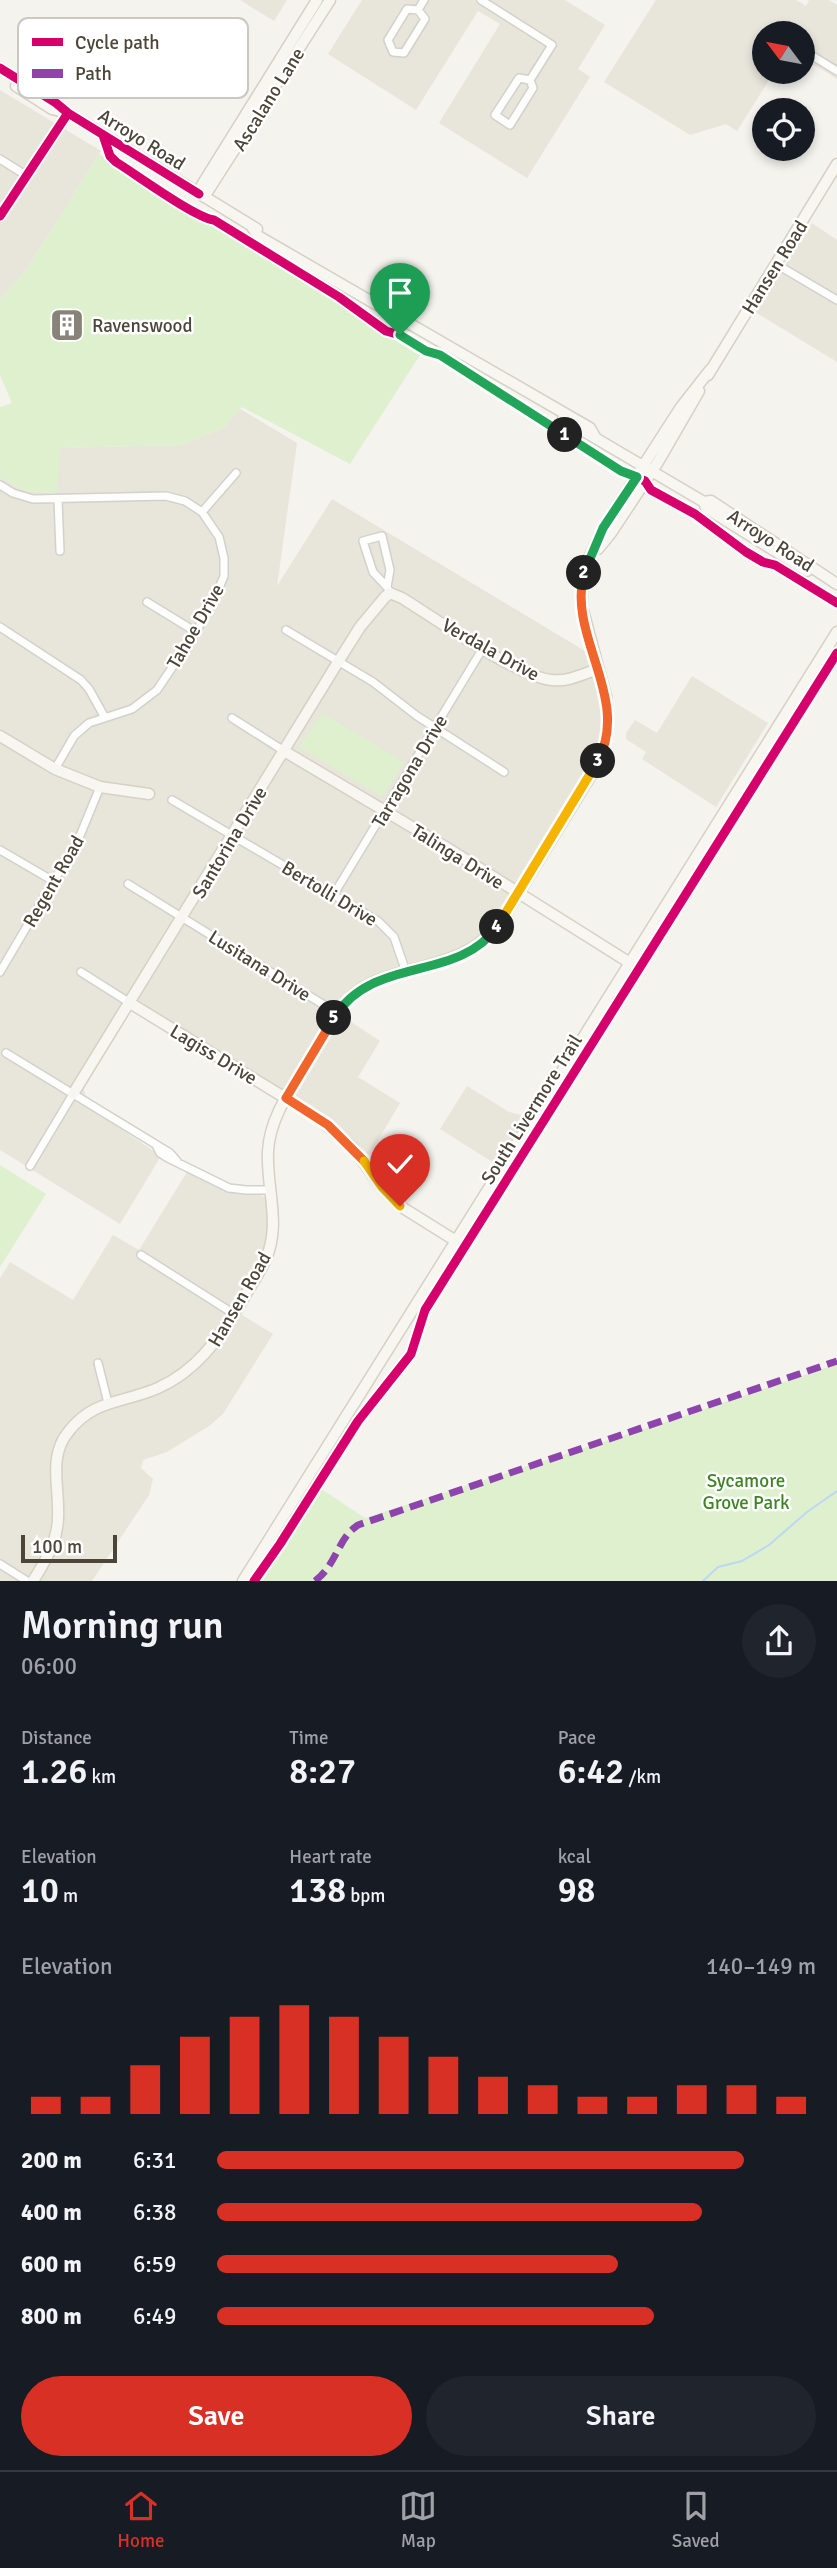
<!DOCTYPE html>
<meta charset="utf-8">
<style>
body{margin:0;font-family:Signika,sans-serif;background:#20242c;color:#f1f3f6;height:100vh;display:flex;flex-direction:column;font-size:26px;white-space:nowrap}
*{box-sizing:border-box;margin:0}
p{font-size:23px;color:#9ea1a6}
.icon{flex:none;width:38px;height:38px;fill:none;stroke:currentColor;stroke-width:2;stroke-linecap:round;stroke-linejoin:round}
.map{position:relative;height:1581px;overflow:hidden}
.panel{display:flex;flex-direction:column;background:#171b24;flex:1}
.panel>*{flex:none}
.needle{width:46px;rotate:302deg}
.buttons{position:absolute;left:752px;top:21px;display:grid;gap:14px}
.buttons a{display:grid;place-items:center;width:63px;height:63px;border-radius:50%;background:#171b24;box-shadow:0 4px 10px #0003;font-size:35px}
.scale{position:absolute;left:21px;bottom:18px;width:96px;box-sizing:border-box;padding-left:7px;border:4px solid #4c4638;border-top:0;font-size:19px;line-height:24px;white-space:nowrap;color:#4c4638;-webkit-text-stroke:5px #fff;paint-order:stroke}
.pin{position:absolute;display:grid;place-items:center;width:60px;height:60px;color:#fff;margin:-72px -30px;border-radius:50% 50% 50% 0;rotate:-45deg;box-shadow:0 0 7px #0007}
.pin .icon{rotate:45deg}
.km{position:absolute;width:35px;height:35px;margin:-18px;border-radius:50%;background:#222;color:#fff;font-size:19px;line-height:35px;text-align:center}
.round{display:grid;place-items:center;flex:none;width:74px;height:74px;border-radius:37px;background:#20242c}
.overview{display:flex;align-items:center;justify-content:space-between;height:119px;padding:0 21px}
h1{font-size:38px;font-weight:600;line-height:52px}
.figures{display:grid;grid-template-columns:repeat(3,1fr);gap:10px;height:119px;padding:7px 21px}
.figures div{display:grid;align-content:center}
.figures b{font-size:35px;font-weight:600}
.figures small{font-size:19px;font-weight:400}
.figures p{font-size:19px}
.chart{height:196px;padding:14px 21px}
.chart p{display:flex;justify-content:space-between}
.chart svg{width:100%;height:126px;margin-top:7px;stroke:#d93025;stroke-width:6}
.cta{display:flex;gap:14px;margin-top:auto;padding:14px 21px}
.cta a{flex:1;height:80px;border-radius:42px;background:#d93025;color:#fff;font-size:28px;font-weight:600;line-height:80px;text-align:center}
.cta a+a{background:#20242c;color:#f1f3f6}
ul{padding:0 21px;list-style:none;font-size:23px}
li{display:grid;grid-template-columns:112px 84px 1fr;align-items:center;height:52px}
li i{height:18px;border-radius:9px;background:#d93025}
.tabs{display:flex;justify-content:space-around;align-items:center;height:98px;border-top:2px solid #363941;background:#171b24;font-size:19px;color:#9ea1a6}
.tabs a{display:grid;justify-items:center;gap:4px}
.tabs .active{color:#d93025}
.map>svg:first-child{display:block}
.residential{fill:#e8e5db}
.green{fill:#def0cd}
.lines{fill:none;stroke-linecap:round;stroke-linejoin:round}
.stream{stroke:#bcd8f4;stroke-width:2}
.street-casing{stroke:#d2d1cb;stroke-width:10}
.secondary-casing{stroke:#d4d2c4;stroke-width:13}
.street{stroke:#fdfdfc;stroke-width:7}
.secondary{stroke:#f7f6f1;stroke-width:10}
.quiet{stroke:#8e44ad;stroke-width:7;stroke-dasharray:14 7;stroke-linecap:butt}
.cycleway-casing{stroke:#fff;stroke-width:13}
.cycleway{stroke:#d6006c;stroke-width:9}
.split-1-casing{stroke:#fff;stroke-width:14}
.split-2-casing{stroke:#fff;stroke-width:14}
.split-3-casing{stroke:#fff;stroke-width:14}
.split-4-casing{stroke:#fff;stroke-width:14}
.split-5-casing{stroke:#fff;stroke-width:14}
.split-6-casing{stroke:#fff;stroke-width:14}
.split-7-casing{stroke:#fff;stroke-width:14}
.split-1{stroke:#22a559;stroke-width:9}
.split-2{stroke:#22a559;stroke-width:9}
.split-3{stroke:#f0652b;stroke-width:9}
.split-4{stroke:#f5b400;stroke-width:9}
.split-5{stroke:#22a559;stroke-width:9}
.split-6{stroke:#f0652b;stroke-width:9}
.split-7{stroke:#f5b400;stroke-width:9}
.labels{text-anchor:middle;stroke-width:5;stroke-linejoin:round;paint-order:stroke}
.street-label{font-size:19px;fill:#4c4638;stroke:#fff}
.poi-label{font-size:19px;fill:#4c4638;stroke:#fff;text-anchor:start}
.park-label{font-size:19px;fill:#3e8425;stroke:#fff}
.key{fill:#fff;stroke:#c9c8c3;stroke-width:2}
.key-label{font-size:19px;fill:#4c4638}
</style>
<div class="map">
<svg width="837" height="1581" viewBox="0 0 837 1581">
<rect width="100%" height="100%" fill="#f4f3ee"/>
<path class="residential" d="M 240,0 L 287,0 L 274,21 Z
M 362,0 L 565,0 L 605,25 L 578,69 L 590,77 L 527,178 L 439,123 L 500,24 L 478,11 L 416,110 L 328,54 Z
M 656,0 L 796,0 L 806,6 L 809,0 L 829,0 L 837,5 L 837,79 L 803,58 L 803,33 L 765,33 L 765,72 L 774,72 L 737,131 L 726,124 L 690,135 L 604,82 Z
M 0,90 L 101,151 L 27,269 L 0,300 Z
M 812,223 L 837,240 L 837,362 L 755,312 Z
M 240,409 L 297,443 L 277,586 L 332,499 L 600,660 L 611,732 L 505,923 L 491,940 L 476,952 L 454,963 L 386,980 L 358,994 L 339,1014 L 380,1041 L 358,1077 L 400,1103 L 370,1154 L 365,1158 L 344,1135 L 143,1007 L 139,1002 L 136,1002 L 83,1086 L 86,1098 L 83,1103 L 161,1156 L 120,1224 L 0,1150 L 0,477 L 24,490 L 56,494 L 59,448 L 181,445 L 223,428 Z
M 692,676 L 768,723 L 716,807 L 642,759 L 646,752 L 626,739 L 626,733 L 635,720 L 657,733 Z
M 467,1086 L 509,1112 L 526,1116 L 497,1165 L 440,1129 Z
M 187,1172 L 225,1190 L 256,1192 L 266,1198 L 270,1230 L 265,1251 L 231,1308 L 273,1334 L 223,1414 L 209,1426 L 167,1452 L 143,1460 L 141,1468 L 153,1479 L 149,1495 L 92,1581 L 0,1581 L 0,1278 L 10,1262 L 73,1300 L 113,1235 L 139,1250 Z"/>
<path class="green" d="M 99,154 L 420,355 L 350,464 L 242,407 L 223,428 L 181,445 L 60,448 L 57,494 L 24,490 L 0,477 L 0,407 L 12,403 L 0,375 L 0,300 L 27,269 Z
M 322,713 L 404,762 L 383,797 L 299,747 Z
M 0,1165 L 46,1194 L 0,1267 Z
M 837,1364 L 837,1581 L 254,1581 L 274,1550 L 301,1520 L 320,1488 L 365,1518 L 681,1417 Z"/>
<g class="lines">
<path class="stream" d="M 703,1581 L 718,1567 L 742,1561 L 769,1545 L 807,1512 L 837,1491"/>
<g class="street-casing">
<path id="street" d="M 481,0 L 552,45 L 530,80 L 533,88 L 510,125 L 495,115 L 519,78 L 530,80
M 407,9 L 418,10 L 425,19 L 404,53 L 393,52 L 388,40 Z
M 418,10 L 424,0
M 803,50 L 837,71
M 0,159 L 27,176
M 776,264 L 837,300
M 0,485 L 13,493 L 33,499 L 166,496 L 185,501 L 202,512 L 219,537 L 224,558 L 224,576 L 216,595 L 196,632 L 157,690 L 132,709 L 89,723 L 74,736 L 55,769
M 58,500 L 60,551
M 202,512 L 236,473
M 387,587 L 390,570 L 382,536 L 363,541 L 373,572 L 387,587 L 390,593
M 147,602 L 196,632
M 0,627 L 81,680 L 89,689 L 104,716
M 286,630 L 373,682 L 417,716 L 504,772
M 232,718 L 284,751
M 172,800 L 378,921 L 394,937 L 406,972
M 0,850 L 55,882
M 128,884 L 337,1013
M 334,894 L 483,648
M 0,972 L 79,838 L 100,787
M 81,972 L 130,1003
M 6,1053 L 170,1153 L 177,1161
M 157,1147 L 160,1153 L 168,1158 L 229,1188 L 246,1190 L 271,1190
M 30,1166 L 73,1094
M 141,1255 L 234,1314
M 98,1363 L 108,1403
M 0,1564 L 27,1581"/>
</g>
<g class="secondary-casing">
<path id="secondary" d="M 0,68 L 56,103 L 68,113 L 257,229
M 16,86 L 52,109 L 64,112
M 199,194 L 202,185 L 317,0
M 204,197 L 330,0
M 0,216 L 68,113
M 252,227 L 258,236 L 590,428 L 595,437
M 708,375 L 837,164
M 563,419 L 704,502 L 711,501 L 837,584
M 704,502 L 706,508 L 807,571
M 598,549 L 611,533 L 658,462 L 699,391
M 0,736 L 55,769 L 100,787 L 149,794
M 284,751 L 444,846 L 630,963
M 130,1003 L 318,1118 L 352,1147 L 382,1187 L 400,1206 L 456,1241
M 73,1094 L 338,662 L 360,627 L 385,597 L 390,593 L 402,598 C 433,617 519,678 552,680 C 568,682 583,674 598,669
M 33,1581 C 43,1565 54,1547 57,1528 C 63,1495 45,1459 69,1431 C 94,1399 124,1403 158,1388 C 196,1371 217,1341 238,1307 C 247,1292 257,1277 265,1261 C 282,1225 266,1188 268,1151 C 270,1115 294,1085 312,1055 C 321,1040 329,1024 339,1010 C 378,955 457,983 502,920 L 593,772 L 605,744 L 608,720 L 606,696 L 582,607 L 582,579 L 588,560 L 603,528 L 681,407 L 710,370
M 243,1581 L 837,632"/>
</g>
<use href="#street" class="street"/>
<use href="#secondary" class="secondary"/>
<path class="quiet" d="M 315,1581 C 338,1563 337,1539 358,1525 L 837,1361"/>
<g class="cycleway-casing">
<path id="cycleway" d="M 0,68 L 56,103 L 68,113 L 199,194
M 103,135 L 110,156 L 116,162 C 137,175 194,217 214,220 L 339,297 L 386,331 L 400,335 L 426,351 L 440,355 L 621,471 L 645,481 L 651,490 L 695,514 L 746,552 L 763,562 L 775,565 L 837,603
M 0,216 L 68,113
M 254,1581 L 280,1544 L 358,1421 L 411,1354 L 425,1310 L 837,653"/>
</g>
<use href="#cycleway" class="cycleway"/>
</g>
<g class="lines">
<g class="split-1-casing">
<path id="split-1" d="M 400,335 L 426,351 L 440,355 L 565,435"/>
</g>
<g class="split-2-casing">
<path id="split-2" d="M 565,435 L 621,471 L 637,477 L 603,528 L 584,573"/>
</g>
<g class="split-3-casing">
<path id="split-3" d="M 584,573 C 567,637 631,697 598,761"/>
</g>
<g class="split-4-casing">
<path id="split-4" d="M 497,927 L 598,761"/>
</g>
<g class="split-5-casing">
<path id="split-5" d="M 334,1018 C 372,955 457,983 497,927"/>
</g>
<g class="split-6-casing">
<path id="split-6" d="M 334,1018 L 286,1098 L 328,1125 L 364,1161"/>
</g>
<g class="split-7-casing">
<path id="split-7" d="M 364,1161 L 382,1187 L 400,1206"/>
</g>
<use href="#split-1" class="split-1"/>
<use href="#split-2" class="split-2"/>
<use href="#split-3" class="split-3"/>
<use href="#split-4" class="split-4"/>
<use href="#split-5" class="split-5"/>
<use href="#split-6" class="split-6"/>
<use href="#split-7" class="split-7"/>
</g>
<defs>
<g id="building-square" transform="scale(1.75)"><rect x="-9" y="-9" width="18" height="18" rx="4" fill="#878378" stroke="#fff"/><path d="M-4-6H4V6H1V3H-1V6H-4ZM-2.5-4.3h1.7v1.8h-1.7ZM.8-4.3h1.7v1.8H.8ZM-2.5-1h1.7V.8h-1.7ZM.8-1h1.7V.8H.8Z" fill="#fff"/></g>
</defs>
<g fill-rule="evenodd">
<use href="#building-square" x="67" y="325"/>
</g>
<g class="labels">
<g class="street-label">
<text transform="translate(268 99) rotate(-58)" y="7">Ascalano Lane</text>
<text transform="translate(142 139) rotate(32)" y="7">Arroyo Road</text>
<text transform="translate(774 267) rotate(-58)" y="7">Hansen Road</text>
<text transform="translate(771 540) rotate(33)" y="7">Arroyo Road</text>
<text transform="translate(195 626) rotate(-60)" y="7">Tahoe Drive</text>
<text transform="translate(491 649) rotate(29)" y="7">Verdala Drive</text>
<text transform="translate(409 771) rotate(-59)" y="7">Tarragona Drive</text>
<text transform="translate(229 842) rotate(-59)" y="7">Santorina Drive</text>
<text transform="translate(458 856) rotate(32)" y="7">Talinga Drive</text>
<text transform="translate(53 881) rotate(-60)" y="7">Regent Road</text>
<text transform="translate(330 893) rotate(31)" y="7">Bertolli Drive</text>
<text transform="translate(260 965) rotate(32)" y="7">Lusitana Drive</text>
<text transform="translate(214 1054) rotate(31)" y="7">Lagiss Drive</text>
<text transform="translate(531 1109) rotate(-58)" y="7">South Livermore Trail</text>
<text transform="translate(239 1299) rotate(-60)" y="7">Hansen Road</text>
</g>
<g class="poi-label">
<text x="92" y="332">Ravenswood</text>
</g>
<g class="park-label">
<text x="746" y="1487">Sycamore<tspan x="746" dy="22">Grove Park</tspan></text>
</g>
</g>
<rect x="18" y="18" width="230" height="80" rx="10" class="key"/>
<rect x="32" y="38" width="31" height="8" fill="#d6006c"/>
<rect x="32" y="69" width="31" height="9" fill="#8e44ad"/>
<g class="key-label">
<text x="75" y="49">Cycle path</text>
<text x="75" y="80">Path</text>
</g>
</svg>
<div class="buttons">
<a><svg class="needle" viewBox="-14 -14 28 28"><path d="M0-13l5 13h-10z" fill="#e53935"/><path d="M0 13l5-13h-10z" fill="#9ea1a6"/></svg></a>
<a><svg class="icon" aria-label="locate" viewBox="0 0 24 24"><circle cx="12" cy="12" r="6"/><path d="M12 2v4M12 18v4M2 12h4M18 12h4"/></svg></a>
</div>
<div class="scale">100 m</div>
<div class="pin" style="left:400px;top:335px;background:#1e9e55"><svg class="icon" aria-label="arrive" viewBox="0 0 24 24"><path d="M6 21V4h12l-3 4 3 4H6"/></svg></div>
<div class="pin" style="left:400px;top:1206px;background:#d93025"><svg class="icon" aria-label="check" viewBox="0 0 24 24"><path d="M5 12l5 5 9-10"/></svg></div>
<b class="km" style="left:565px;top:435px">1</b>
<b class="km" style="left:584px;top:573px">2</b>
<b class="km" style="left:598px;top:761px">3</b>
<b class="km" style="left:497px;top:927px">4</b>
<b class="km" style="left:334px;top:1018px">5</b>
</div>
<section class="panel">
<div class="overview"><div><h1>Morning run</h1><p>06:00</p></div><a class="round"><svg class="icon" aria-label="share" viewBox="0 0 24 24"><path d="M12 15V3M7 8l5-5 5 5M5 13v7h14v-7"/></svg></a></div>
<div class="figures">
<div><p>Distance</p><b>1.26<small> km</small></b></div>
<div><p>Time</p><b>8:27</b></div>
<div><p>Pace</p><b>6:42<small> /km</small></b></div>
</div>
<div class="figures">
<div><p>Elevation</p><b>10<small> m</small></b></div>
<div><p>Heart rate</p><b>138<small> bpm</small></b></div>
<div><p>kcal</p><b>98</b></div>
</div>
<div class="chart"><p><span>Elevation</span>140–149 m</p>
<svg viewBox="0 0 160 44" preserveAspectRatio="none"><path d="M5 44V38M15 44V38M25 44V27M35 44V17M45 44V10M55 44V6M65 44V10M75 44V17M85 44V24M95 44V31M105 44V34M115 44V38M125 44V38M135 44V34M145 44V34M155 44V38"/></svg>
</div>
<ul>
<li><b>200 m</b>6:31<i style="width:88%"></i></li>
<li><b>400 m</b>6:38<i style="width:81%"></i></li>
<li><b>600 m</b>6:59<i style="width:67%"></i></li>
<li><b>800 m</b>6:49<i style="width:73%"></i></li>
</ul>
<div class="cta"><a>Save</a><a>Share</a></div>
</section>
<nav class="tabs">
<a class="active"><svg class="icon" aria-label="home" viewBox="0 0 24 24"><path d="M3 11l9-7 9 7M6 9v11h12V9"/></svg>Home</a>
<a><svg class="icon" aria-label="map" viewBox="0 0 24 24"><path d="M3 6l6-2 6 2 6-2v14l-6 2-6-2-6 2zM9 4v14M15 6v14"/></svg>Map</a>
<a><svg class="icon" aria-label="saved" viewBox="0 0 24 24"><path d="M7 4h10v16l-5-4-5 4z"/></svg>Saved</a>
</nav>
